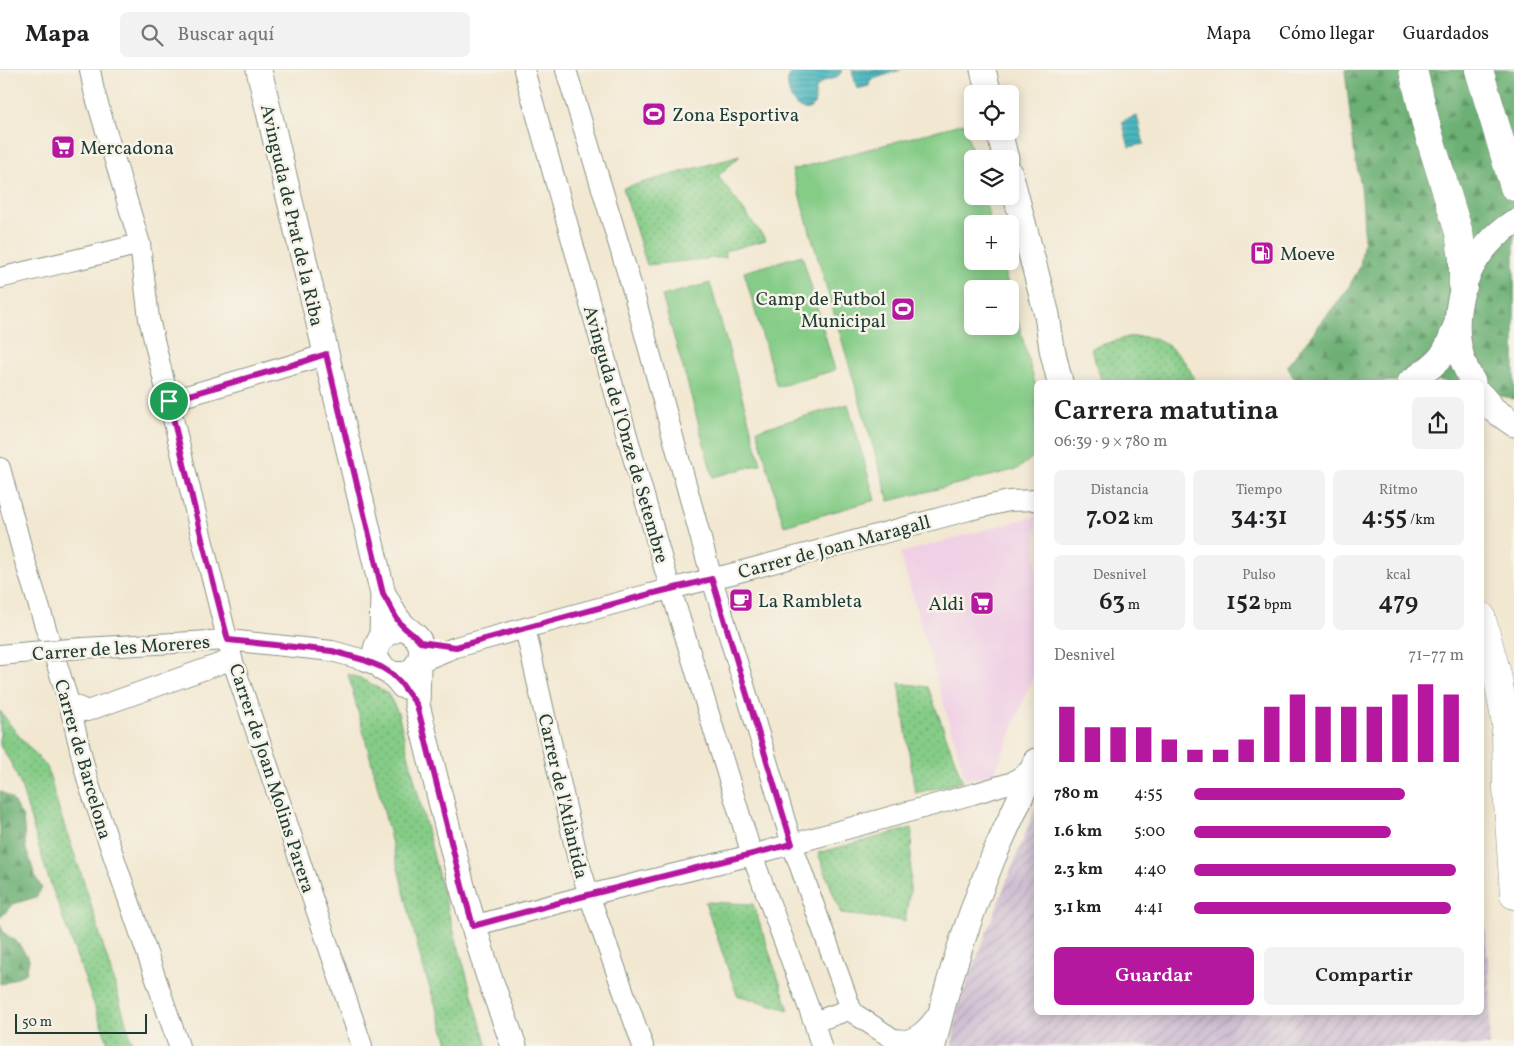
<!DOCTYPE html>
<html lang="es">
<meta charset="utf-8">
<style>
body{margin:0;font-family:Vollkorn,serif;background:#f2f2f2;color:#202124;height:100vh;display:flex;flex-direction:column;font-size:19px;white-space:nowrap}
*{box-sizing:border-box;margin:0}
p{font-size:16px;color:#757577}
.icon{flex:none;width:28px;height:28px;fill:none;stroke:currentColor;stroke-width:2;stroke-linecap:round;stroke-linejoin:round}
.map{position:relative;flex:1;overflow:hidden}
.details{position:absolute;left:1034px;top:310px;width:450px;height:635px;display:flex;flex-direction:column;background:#fff;border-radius:8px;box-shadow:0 2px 12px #0003}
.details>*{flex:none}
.buttons{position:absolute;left:964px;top:15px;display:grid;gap:10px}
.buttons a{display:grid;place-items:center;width:55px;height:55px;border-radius:8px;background:#fff;box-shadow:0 2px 12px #0003;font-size:25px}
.scale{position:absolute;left:15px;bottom:12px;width:132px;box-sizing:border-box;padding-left:5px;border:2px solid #1f3d34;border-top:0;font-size:14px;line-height:18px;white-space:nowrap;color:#1f3d34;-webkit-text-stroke:4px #f7f3e8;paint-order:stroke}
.pin{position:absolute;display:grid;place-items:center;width:42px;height:42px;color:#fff;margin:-21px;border:2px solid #fff;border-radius:50%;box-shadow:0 1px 5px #0007}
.round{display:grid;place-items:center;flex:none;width:52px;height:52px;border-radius:8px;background:#f2f2f2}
.overview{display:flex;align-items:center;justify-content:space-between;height:85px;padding:0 20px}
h1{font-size:28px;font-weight:600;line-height:38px}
.figures{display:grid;grid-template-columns:repeat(3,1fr);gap:8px;height:85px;padding:5px 20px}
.figures div{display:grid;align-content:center;border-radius:8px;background:#f2f2f2;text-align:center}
.figures b{font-size:25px;font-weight:600}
.figures small{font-size:14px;font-weight:400}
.figures p{font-size:14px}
.chart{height:140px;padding:10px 20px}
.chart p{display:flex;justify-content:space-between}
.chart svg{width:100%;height:90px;margin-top:5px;stroke:#b5179e;stroke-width:6}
.action{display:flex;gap:10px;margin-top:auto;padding:10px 20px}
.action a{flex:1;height:58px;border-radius:8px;background:#b5179e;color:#fff;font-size:20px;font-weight:600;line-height:58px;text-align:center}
.action a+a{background:#f2f2f2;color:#202124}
ul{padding:0 20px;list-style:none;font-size:16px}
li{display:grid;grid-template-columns:80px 60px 1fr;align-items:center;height:38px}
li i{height:12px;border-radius:6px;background:#b5179e}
header{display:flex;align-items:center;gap:30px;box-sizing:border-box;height:70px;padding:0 25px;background:#fff;border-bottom:1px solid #e0e0e0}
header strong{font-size:24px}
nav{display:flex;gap:28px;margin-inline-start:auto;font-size:18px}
.search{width:350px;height:45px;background:#f2f2f2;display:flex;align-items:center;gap:12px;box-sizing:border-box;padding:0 18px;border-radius:8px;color:#757577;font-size:19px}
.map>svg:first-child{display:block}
.built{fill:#f0d0e5}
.industrial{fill:url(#industrial-furrows)}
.green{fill:url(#green-dots);stroke:#52845e}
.forest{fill:url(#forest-firs);stroke:#467654}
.pitch{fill:#85cc87;stroke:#52845e}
.water{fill:url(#water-rules);stroke:#347a7a}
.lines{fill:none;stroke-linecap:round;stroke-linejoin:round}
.minor-casing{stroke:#889283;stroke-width:22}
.major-casing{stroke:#889283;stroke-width:27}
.highway-casing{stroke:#889283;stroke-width:29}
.minor{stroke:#fff;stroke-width:20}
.major{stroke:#fff;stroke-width:25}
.highway{stroke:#fff;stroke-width:28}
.minor-bridge-casing{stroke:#889283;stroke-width:22;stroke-linecap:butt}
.minor-bridge{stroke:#fff;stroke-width:20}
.route-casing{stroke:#fff;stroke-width:10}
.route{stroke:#b5179e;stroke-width:6}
.labels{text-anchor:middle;stroke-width:5;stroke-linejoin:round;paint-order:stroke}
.poi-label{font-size:19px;fill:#1f3d34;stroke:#f7f3e8;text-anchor:start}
.street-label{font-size:19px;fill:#1f3d34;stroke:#f7f3e8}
</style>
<header>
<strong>Mapa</strong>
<div class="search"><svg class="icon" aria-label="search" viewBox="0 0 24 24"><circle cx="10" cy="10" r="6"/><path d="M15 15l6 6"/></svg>Buscar aquí</div>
<nav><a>Mapa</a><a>Cómo llegar</a><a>Guardados</a></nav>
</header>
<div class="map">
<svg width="1514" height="976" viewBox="0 0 1514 976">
<defs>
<pattern id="industrial-furrows" width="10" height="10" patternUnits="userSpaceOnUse" patternTransform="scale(1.25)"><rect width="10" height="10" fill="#cebed2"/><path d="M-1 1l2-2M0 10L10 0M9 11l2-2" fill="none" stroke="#b0a4b5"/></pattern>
<pattern id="green-dots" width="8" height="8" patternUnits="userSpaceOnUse" patternTransform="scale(1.25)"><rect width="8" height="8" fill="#85cc87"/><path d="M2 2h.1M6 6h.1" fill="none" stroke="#6ca76f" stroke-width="1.8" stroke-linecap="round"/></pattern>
<pattern id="forest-firs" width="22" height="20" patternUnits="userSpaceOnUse" patternTransform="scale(1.25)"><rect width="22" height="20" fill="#6cb074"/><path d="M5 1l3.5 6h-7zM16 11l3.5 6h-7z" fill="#589060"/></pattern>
<pattern id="water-rules" width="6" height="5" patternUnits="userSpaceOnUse" patternTransform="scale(1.25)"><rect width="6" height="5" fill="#48b7bf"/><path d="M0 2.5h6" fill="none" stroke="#3b969c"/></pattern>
</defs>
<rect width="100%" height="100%" fill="#f7f3e8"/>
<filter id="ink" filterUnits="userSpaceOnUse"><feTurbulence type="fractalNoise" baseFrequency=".02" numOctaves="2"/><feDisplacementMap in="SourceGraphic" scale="10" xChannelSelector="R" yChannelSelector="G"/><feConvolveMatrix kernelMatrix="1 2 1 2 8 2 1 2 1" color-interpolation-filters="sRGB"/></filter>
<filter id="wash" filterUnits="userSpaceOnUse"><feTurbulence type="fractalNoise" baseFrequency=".0096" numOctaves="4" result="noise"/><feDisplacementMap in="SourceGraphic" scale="20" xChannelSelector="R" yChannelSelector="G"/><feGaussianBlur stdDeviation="1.12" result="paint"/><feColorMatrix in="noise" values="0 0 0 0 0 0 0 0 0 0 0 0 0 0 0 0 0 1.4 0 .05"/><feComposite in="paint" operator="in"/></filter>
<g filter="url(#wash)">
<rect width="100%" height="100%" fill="#f2e8d2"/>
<path class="built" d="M 1036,446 L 1036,599 L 995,703 L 966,710 L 900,483 Z"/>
<path class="industrial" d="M 1036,736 L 1036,942 L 1481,942 L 1481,806 L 1491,930 L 1489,976 L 952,976 L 958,936 Z"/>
<path class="green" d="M 740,86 L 718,106 L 766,170 L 725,181 L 726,187 L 647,195 L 623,118 Z
M 1128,267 C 1135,267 1145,266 1152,268 C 1171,273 1191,294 1194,312 L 1102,312 L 1091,278 Z
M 348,604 L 368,612 L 388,624 L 398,643 L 442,820 L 487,976 L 449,976 L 422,894 L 373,698 Z
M 899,613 L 928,617 L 963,712 L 915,723 Z
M 0,641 L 18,665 L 47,697 L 59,740 L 86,818 L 133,976 L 109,976 L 46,801 L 21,716 L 13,697 L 5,683 L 0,676 Z
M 912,758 L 910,820 L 905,851 L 841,844 L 818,783 Z
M 705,832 L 753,834 L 789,940 L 737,925 Z"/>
<path class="forest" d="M 1345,0 L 1514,0 L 1514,329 L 1481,321 L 1481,312 L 1448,312 L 1435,309 L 1379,312 L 1296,312 L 1287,296 L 1347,220 L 1360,197 L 1364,168 L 1363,140 L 1361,116 L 1355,87 Z
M 0,721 L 11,728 L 23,748 L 26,779 L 36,808 L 42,818 L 36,827 L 13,834 L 0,848 Z
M 0,855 L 4,863 L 18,873 L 29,889 L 26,903 L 5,913 L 0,914 Z"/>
<path class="pitch" d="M 964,53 L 974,89 L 972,89 L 972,126 L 984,126 L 991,154 L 972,154 L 972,191 L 1002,191 L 1009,219 L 972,219 L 972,256 L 1010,256 L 1010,222 L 1036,317 L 1036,382 L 1034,386 L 1018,399 L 889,431 L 792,100 Z
M 802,185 L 835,300 L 777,317 L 744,202 Z
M 710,213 L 761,394 L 713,407 L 688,315 L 662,226 Z
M 848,334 L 875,430 L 784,456 L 757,360 Z"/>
<path class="water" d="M 793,0 L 842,0 C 838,13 822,6 816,19 C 814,23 816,30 814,35 C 796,53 779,12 793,0 Z
M 852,0 L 901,0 L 870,10 L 869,16 L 857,19 Z
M 1137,46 L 1144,74 L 1129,77 L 1122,51 Z"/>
</g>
<g filter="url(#ink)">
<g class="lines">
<g class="minor-casing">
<path id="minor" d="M 90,0 L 94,21 L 140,174 L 149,249 L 202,469 L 233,592 L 362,976
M 524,0 L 664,497 L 752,785 L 814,952 L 821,976
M 566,0 L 633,221 L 712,509 L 792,774 L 851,939 L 855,944 L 904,976
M 0,208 C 47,196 94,186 140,174
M 169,331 L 302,292 L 326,284
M 0,398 L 25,491 L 69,633 L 88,712 L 179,976
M 525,558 L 578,790 L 589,825 L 643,976
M 83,578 L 228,570 L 332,581 L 364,590 L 381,597
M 0,585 L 31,582
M 419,592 L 456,577 L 650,524 L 735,503 L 969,440 L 1009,431 L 1036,430
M 69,633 L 87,641 L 222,593 L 233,592
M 473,856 L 589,825 L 752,785 L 973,724 L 1013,712 L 1033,698
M 814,952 L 851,939
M 894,969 C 898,969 903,970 906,970 C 922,967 932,952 941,940"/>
</g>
<g class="major-casing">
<path id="major" d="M 259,0 L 383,524 L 382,566
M 983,0 L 989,24
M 999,61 L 1006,89
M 1010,103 L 1047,245 L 1052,279 L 1060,312
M 1410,312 C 1420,305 1433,297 1441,287 C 1449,277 1452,264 1457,253
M 1473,312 C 1446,268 1455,209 1490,172 C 1497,164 1505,158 1514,152
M 1481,325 L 1494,340 L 1514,354
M 383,524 C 389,533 392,543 399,551 C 405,560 417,564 420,573 C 425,586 417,601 404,605 C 400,605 396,604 392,604
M 395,560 C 379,564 368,584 382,597 C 385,601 388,601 392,604 C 396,607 400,612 403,616
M 418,595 L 417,635 L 462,816 L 488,904 L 514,976
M 933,976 C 947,912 968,849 993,788 C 1007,755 1023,724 1036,691"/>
</g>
<g class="highway-casing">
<path id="highway" d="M 1413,0 L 1428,62 L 1459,163 L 1463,188 L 1463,216
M 1479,0 L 1514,117
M 1481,546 L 1497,604 L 1510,677
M 1506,661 L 1507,718 L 1514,825"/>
</g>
<use href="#minor" class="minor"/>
<use href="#major" class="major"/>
<use href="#highway" class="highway"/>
<g class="minor-bridge-casing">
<path id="minor-bridge" d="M 31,582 L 83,578"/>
</g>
<use href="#minor-bridge" class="minor-bridge"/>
</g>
</g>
<g class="lines" filter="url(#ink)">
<g class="route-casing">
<path id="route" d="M 326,284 L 383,524 C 389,533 393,544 399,552 C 405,560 414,564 420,572 L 456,577 L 650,524 L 712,509 L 792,774 L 588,825 L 473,856 L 462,816 L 417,635 L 400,612 L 392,604 L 381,597 L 364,590 L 332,581 L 228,570 L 202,469 L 169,331 L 302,292 Z"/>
</g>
<use href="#route" class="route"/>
</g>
<defs>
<g id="stadium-square" transform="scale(1.25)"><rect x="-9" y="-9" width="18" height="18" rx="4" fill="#b5179e" stroke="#f7f3e8"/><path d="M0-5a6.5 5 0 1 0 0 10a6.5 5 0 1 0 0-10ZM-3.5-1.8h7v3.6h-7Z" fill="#fff"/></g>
<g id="supermarket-square" transform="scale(1.25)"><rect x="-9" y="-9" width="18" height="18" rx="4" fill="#b5179e" stroke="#f7f3e8"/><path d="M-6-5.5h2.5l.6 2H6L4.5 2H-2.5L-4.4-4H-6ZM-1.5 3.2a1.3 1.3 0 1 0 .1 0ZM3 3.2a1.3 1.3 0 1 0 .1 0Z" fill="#fff"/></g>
<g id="fuel-square" transform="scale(1.25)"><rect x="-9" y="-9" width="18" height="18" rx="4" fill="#b5179e" stroke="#f7f3e8"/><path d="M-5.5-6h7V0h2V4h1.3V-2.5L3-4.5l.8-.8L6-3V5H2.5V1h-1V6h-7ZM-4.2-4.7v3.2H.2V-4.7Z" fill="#fff"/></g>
<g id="cafe-square" transform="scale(1.25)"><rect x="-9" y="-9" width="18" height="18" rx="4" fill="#b5179e" stroke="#f7f3e8"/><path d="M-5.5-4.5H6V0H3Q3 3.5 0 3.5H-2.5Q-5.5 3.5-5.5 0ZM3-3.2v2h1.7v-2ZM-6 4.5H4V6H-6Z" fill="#fff"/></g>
</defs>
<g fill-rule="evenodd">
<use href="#stadium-square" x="654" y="44"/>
<use href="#supermarket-square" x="63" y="77"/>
<use href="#fuel-square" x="1262" y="183"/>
<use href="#stadium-square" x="903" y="239"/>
<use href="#cafe-square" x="741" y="530"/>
<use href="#supermarket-square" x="982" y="533"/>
</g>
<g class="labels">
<g class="poi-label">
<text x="672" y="51">Zona Esportiva</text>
<text x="80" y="84">Mercadona</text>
<text x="1280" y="190">Moeve</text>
<text x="886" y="235" text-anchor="end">Camp de Futbol<tspan x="886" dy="22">Municipal</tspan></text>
<text x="758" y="537">La Rambleta</text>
<text x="964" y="540" text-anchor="end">Aldi</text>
</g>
<g class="street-label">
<text transform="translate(293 145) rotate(77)" y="7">Avinguda de Prat de la Riba</text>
<text transform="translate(627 364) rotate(74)" y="7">Avinguda de l'Onze de Setembre</text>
<text transform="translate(834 476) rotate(-15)" y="7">Carrer de Joan Maragall</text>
<text transform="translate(121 577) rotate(-4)" y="7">Carrer de les Moreres</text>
<text transform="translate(84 689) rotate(74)" y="7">Carrer de Barcelona</text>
<text transform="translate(273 708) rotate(72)" y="7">Carrer de Joan Molins Parera</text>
<text transform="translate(564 726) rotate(77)" y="7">Carrer de l'Atlàntida</text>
</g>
</g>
</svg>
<div class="buttons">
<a><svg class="icon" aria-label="locate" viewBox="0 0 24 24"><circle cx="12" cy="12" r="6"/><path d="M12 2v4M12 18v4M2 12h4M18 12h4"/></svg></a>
<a><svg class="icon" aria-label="layers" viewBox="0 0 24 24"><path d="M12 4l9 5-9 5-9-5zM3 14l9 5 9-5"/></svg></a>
<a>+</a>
<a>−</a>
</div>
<div class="scale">50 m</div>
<div class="pin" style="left:169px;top:331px;background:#1e9e55"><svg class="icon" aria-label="arrive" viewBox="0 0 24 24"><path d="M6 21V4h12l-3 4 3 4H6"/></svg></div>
<section class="details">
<div class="overview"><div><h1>Carrera matutina</h1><p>06:39 · 9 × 780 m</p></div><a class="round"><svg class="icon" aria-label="share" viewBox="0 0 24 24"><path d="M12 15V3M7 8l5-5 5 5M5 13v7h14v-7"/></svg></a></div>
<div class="figures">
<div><p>Distancia</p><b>7.02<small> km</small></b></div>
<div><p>Tiempo</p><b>34:31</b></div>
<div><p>Ritmo</p><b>4:55<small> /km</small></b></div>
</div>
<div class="figures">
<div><p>Desnivel</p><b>63<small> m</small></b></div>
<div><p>Pulso</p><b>152<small> bpm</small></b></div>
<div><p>kcal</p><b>479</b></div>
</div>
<div class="chart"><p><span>Desnivel</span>71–77 m</p>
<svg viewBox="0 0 160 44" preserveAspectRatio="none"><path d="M5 44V17M15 44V27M25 44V27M35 44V27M45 44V33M55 44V38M65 44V38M75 44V33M85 44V17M95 44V11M105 44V17M115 44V17M125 44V17M135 44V11M145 44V6M155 44V11"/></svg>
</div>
<ul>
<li><b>780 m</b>4:55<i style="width:78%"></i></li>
<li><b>1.6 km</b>5:00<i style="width:73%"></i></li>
<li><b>2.3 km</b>4:40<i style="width:97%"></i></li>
<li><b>3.1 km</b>4:41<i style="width:95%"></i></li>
</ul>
<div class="action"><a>Guardar</a><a>Compartir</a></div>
</section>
</div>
